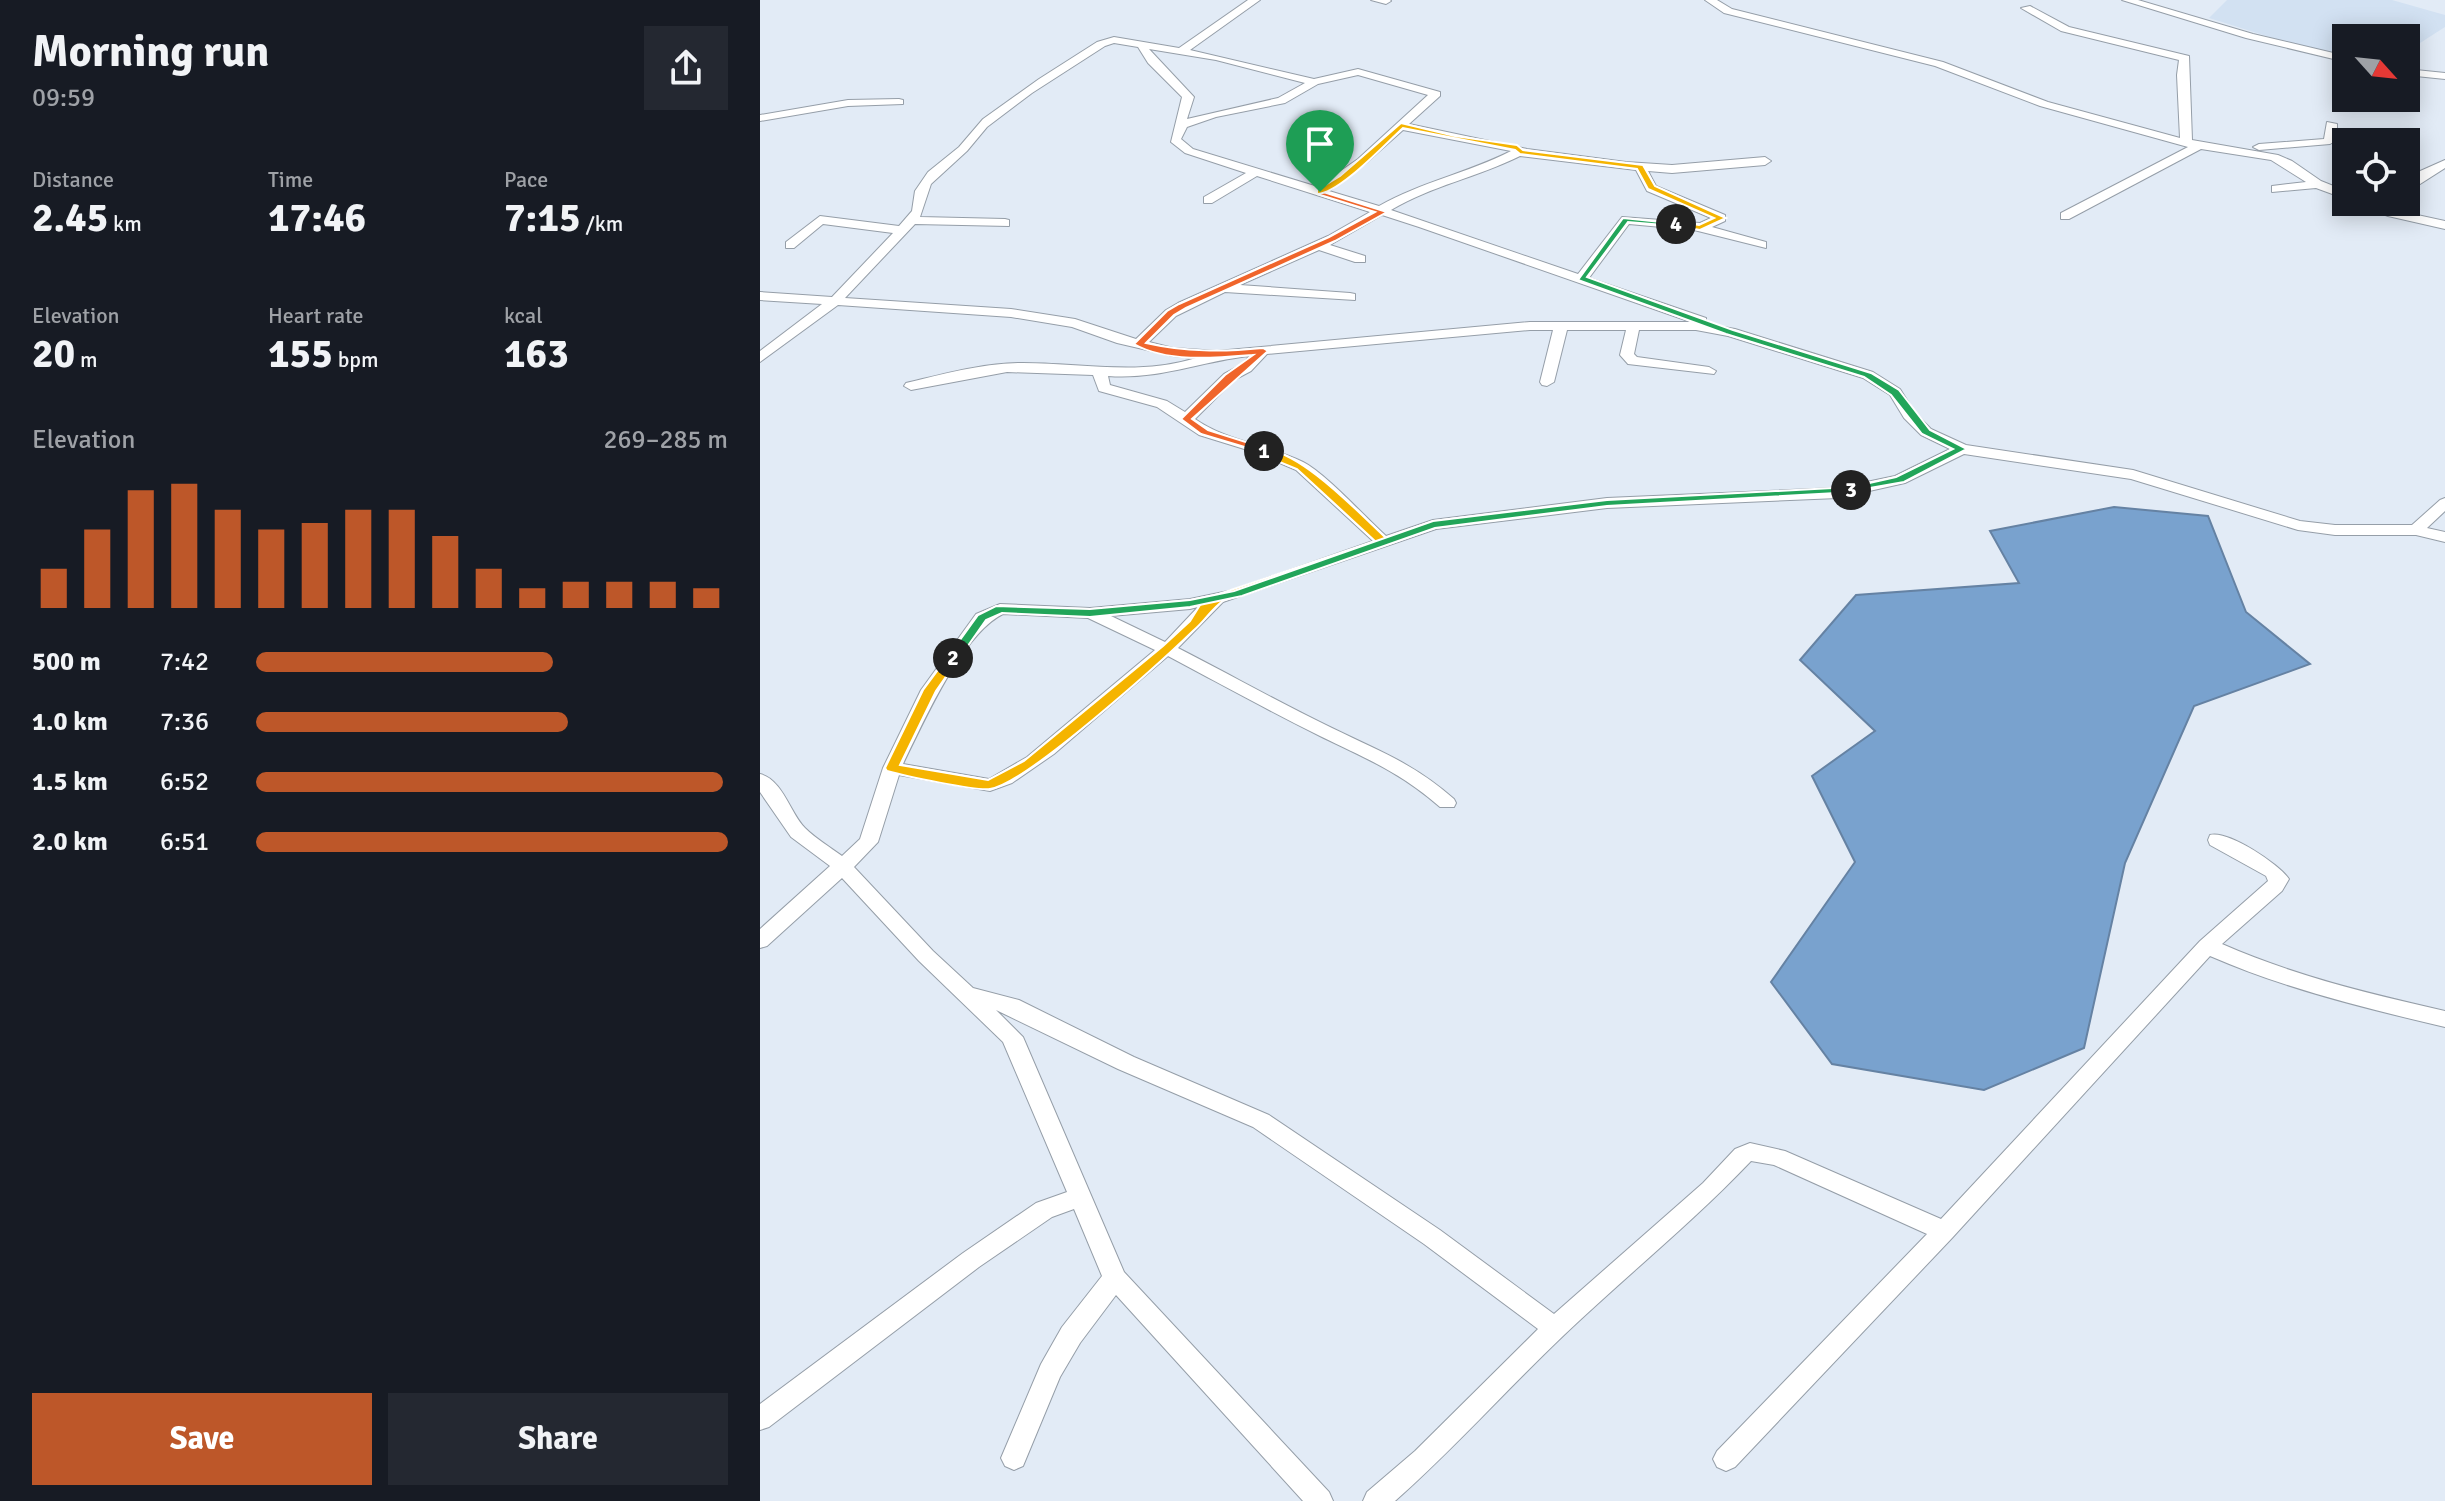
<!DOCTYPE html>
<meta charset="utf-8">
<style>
body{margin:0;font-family:Signika,sans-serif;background:#242831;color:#f1f3f6;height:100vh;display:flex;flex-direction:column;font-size:30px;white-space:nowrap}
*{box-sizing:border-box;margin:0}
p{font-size:26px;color:#9ea1a6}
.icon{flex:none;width:44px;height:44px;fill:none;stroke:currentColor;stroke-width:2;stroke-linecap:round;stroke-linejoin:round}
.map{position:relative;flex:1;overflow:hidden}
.details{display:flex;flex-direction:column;background:#171b24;width:760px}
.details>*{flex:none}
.needle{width:52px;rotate:117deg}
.controls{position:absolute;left:1572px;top:24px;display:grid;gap:16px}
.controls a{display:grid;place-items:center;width:88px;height:88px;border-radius:0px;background:#171b24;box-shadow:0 4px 20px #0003;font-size:40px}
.pin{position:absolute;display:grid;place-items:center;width:68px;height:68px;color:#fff;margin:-82px -34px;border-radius:50% 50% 50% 0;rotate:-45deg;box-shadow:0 0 8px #0007}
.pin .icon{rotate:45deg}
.km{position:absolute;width:40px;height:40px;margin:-20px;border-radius:50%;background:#222;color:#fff;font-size:22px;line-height:40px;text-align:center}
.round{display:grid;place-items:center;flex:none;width:84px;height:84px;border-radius:0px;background:#242831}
.headline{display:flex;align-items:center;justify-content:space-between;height:136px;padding:0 32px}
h1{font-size:44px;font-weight:700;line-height:60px}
.stats{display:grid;grid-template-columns:repeat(3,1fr);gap:12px;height:136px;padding:8px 32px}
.stats div{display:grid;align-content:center}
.stats b{font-size:40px;font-weight:700}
.stats small{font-size:22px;font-weight:400}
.stats p{font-size:22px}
.chart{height:224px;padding:16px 32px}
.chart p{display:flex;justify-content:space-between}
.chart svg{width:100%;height:144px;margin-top:8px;stroke:#bd5729;stroke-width:6}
.button{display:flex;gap:16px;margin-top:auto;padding:16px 32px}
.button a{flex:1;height:92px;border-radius:0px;background:#bd5729;color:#fff;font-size:32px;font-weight:700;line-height:92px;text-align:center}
.button a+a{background:#242831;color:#f1f3f6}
ul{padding:0 32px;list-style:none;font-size:26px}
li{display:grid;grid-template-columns:128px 96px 1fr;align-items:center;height:60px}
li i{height:20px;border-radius:10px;background:#bd5729}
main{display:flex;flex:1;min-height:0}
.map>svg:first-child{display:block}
.built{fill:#d2e1f2}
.water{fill:#79a2ce;stroke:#6582a3;stroke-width:2}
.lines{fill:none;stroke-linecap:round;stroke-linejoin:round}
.minor-casing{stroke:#959ea8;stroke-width:2}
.minor{fill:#fff;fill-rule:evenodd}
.split-1{fill:#f0652b;stroke:#fff;stroke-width:2}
.split-2{fill:#f5b400;stroke:#fff;stroke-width:2}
.split-3{fill:#22a559;stroke:#fff;stroke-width:2}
.split-4{fill:#22a559;stroke:#fff;stroke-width:2}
.split-5{fill:#f5b400;stroke:#fff;stroke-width:2}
</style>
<main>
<section class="details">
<div class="headline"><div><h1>Morning run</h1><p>09:59</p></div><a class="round"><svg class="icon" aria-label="share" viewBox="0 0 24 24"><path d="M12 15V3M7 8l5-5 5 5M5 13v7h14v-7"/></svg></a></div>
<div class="stats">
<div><p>Distance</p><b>2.45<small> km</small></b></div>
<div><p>Time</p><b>17:46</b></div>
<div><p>Pace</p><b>7:15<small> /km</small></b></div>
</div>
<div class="stats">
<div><p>Elevation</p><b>20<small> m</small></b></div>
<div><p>Heart rate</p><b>155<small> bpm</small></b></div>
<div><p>kcal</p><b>163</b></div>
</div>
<div class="chart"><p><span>Elevation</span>269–285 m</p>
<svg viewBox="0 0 160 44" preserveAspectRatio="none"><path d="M5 44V32M15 44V20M25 44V8M35 44V6M45 44V14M55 44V20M65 44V18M75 44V14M85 44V14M95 44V22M105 44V32M115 44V38M125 44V36M135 44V36M145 44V36M155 44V38"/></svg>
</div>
<ul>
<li><b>500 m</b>7:42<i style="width:63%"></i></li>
<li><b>1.0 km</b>7:36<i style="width:66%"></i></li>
<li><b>1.5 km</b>6:52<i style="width:99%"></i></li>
<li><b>2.0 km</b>6:51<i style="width:100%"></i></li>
</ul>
<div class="button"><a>Save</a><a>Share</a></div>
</section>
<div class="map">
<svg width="1685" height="1501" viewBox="0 0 1685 1501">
<rect width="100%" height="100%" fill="#e2ebf6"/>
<path class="built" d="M 1467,0 L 1632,0 L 1685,15 L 1685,27 L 1646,52 L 1646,38 L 1586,38 L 1586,57 L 1538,46 L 1449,18 Z"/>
<path class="water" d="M 1354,507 L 1448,516 L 1486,612 L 1550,664 L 1434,706 L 1365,863 L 1324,1048 L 1224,1090 L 1072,1064 L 1011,982 L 1095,862 L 1052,776 L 1115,731 L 1040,660 L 1096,595 L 1259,583 L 1230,531 Z"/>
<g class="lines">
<g class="minor-casing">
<path id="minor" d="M 488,0 L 500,0 L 430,50 L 554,79 L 598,69 L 680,92 L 680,96 L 649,124 L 767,149 L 866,162 L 912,165 L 1005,157 L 1011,161 L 1005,165 L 912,173 L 888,171 L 896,186 L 965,215 L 965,221 L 952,227 L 1006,242 L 1006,248 L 934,230 L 869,224 L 829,278 L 946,318 L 946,324 L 975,329 L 1113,372 L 1140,389 L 1155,413 L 1171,429 L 1206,445 L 1373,470 L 1540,521 L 1575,525 L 1652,525 L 1680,500 L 1685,498 L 1685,511 L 1667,528 L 1685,532 L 1685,542 L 1656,535 L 1575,535 L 1538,530 L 1371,479 L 1204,454 L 1145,483 L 1078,498 L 847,508 L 676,529 L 463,602 L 418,648 C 469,674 520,703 572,728 C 619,751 653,763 694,799 L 696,803 L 694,807 L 680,807 C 640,772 607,759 560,736 C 509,711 459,683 408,656 L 294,754 L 252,783 L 230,791 L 139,775 L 118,842 L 94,867 L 173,951 L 213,988 L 259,1000 L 374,1057 L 509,1115 L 680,1230 L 794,1314 L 943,1183 L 975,1149 L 990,1143 L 1025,1151 L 1181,1219 L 1440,941 L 1508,881 L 1506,876 L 1450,845 L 1448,840 L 1450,835 C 1468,830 1519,864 1529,879 L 1522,891 L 1462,944 C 1535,976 1607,993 1685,1011 L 1685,1027 C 1604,1008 1526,989 1450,956 L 1192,1238 L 975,1467 L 966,1471 L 957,1467 L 953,1459 L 957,1451 L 1167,1234 L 1014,1165 L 991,1161 C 932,1223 866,1276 804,1335 C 747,1389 694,1449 635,1501 L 603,1501 L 607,1492 L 655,1451 L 778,1329 L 664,1244 L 493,1127 L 358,1069 L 236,1010 L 263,1037 L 364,1272 L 569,1492 L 573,1501 L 543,1501 L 356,1295 L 320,1343 L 300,1377 L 263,1466 L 254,1470 L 245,1466 L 241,1458 L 281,1364 L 302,1327 L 342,1276 L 314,1209 L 292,1217 L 219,1267 L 9,1427 L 0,1430 L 0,1404 L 203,1253 L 276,1203 L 307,1192 L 243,1042 L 159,961 L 82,878 L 7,946 L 0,948 L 0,929 L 70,866 L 31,837 L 0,792 L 0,774 C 23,780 30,813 45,828 C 56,839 70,847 82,856 L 100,839 L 123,768 L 161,690 L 216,614 L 240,604 L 330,608 L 430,599 L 473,590 L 613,541 L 536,470 L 494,452 L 439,435 L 397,407 L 339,391 L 333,375 L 247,372 L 151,390 L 144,386 L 146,383 C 184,374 223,363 263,363 C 322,363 379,376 436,358 L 413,356 L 357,343 L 312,327 L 251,317 L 78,305 L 0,362 L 0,351 L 62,304 L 0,300 L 0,292 L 72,297 L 133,233 L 63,224 L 34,248 L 26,248 L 26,242 L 60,216 L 139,226 L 152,211 L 155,191 L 168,172 L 199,147 L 223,119 L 279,79 L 337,42 L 354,37 L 419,48 ZM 354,43 L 378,47 L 388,63 L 422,97 L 411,142 L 425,153 L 486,173 L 444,197 L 444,203 L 452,203 L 497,176 L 610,212 L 568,236 L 418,303 L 406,310 L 376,339 L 315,319 L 251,309 L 85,298 L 155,224 L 249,226 L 249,220 L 245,219 L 160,217 L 171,184 L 207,151 L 227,127 L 272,93 L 345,46 ZM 389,49 L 456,60 L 545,83 L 518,98 L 427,119 L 434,97 ZM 598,75 L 668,95 L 598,159 L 558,187 L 433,149 L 421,139 L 427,127 L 456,117 L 525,103 L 558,84 ZM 643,130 L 751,151 C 708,173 661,182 619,206 L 569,191 L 606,163 ZM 760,156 L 876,170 L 887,191 L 951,218 L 940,223 L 862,217 L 818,274 L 631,210 C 671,186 718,177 760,156 ZM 622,215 L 659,227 L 931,322 L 770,322 L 457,351 L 413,348 L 389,342 L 416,316 L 465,292 L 595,300 L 595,294 L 590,293 L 480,285 L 559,250 L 595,262 L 605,262 L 605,256 L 570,245 ZM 770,330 L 793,330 L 780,382 L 782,385 L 787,386 L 794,382 L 807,330 L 866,330 L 860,355 L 868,364 L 954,374 L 956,371 L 949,367 L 877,357 L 874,354 L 879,330 L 936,330 L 968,336 L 1103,378 L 1130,395 L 1144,418 L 1161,435 L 1190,449 L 1135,476 L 1078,488 L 847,498 L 673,520 L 626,536 C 606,518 565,473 543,462 C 508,445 466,441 435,419 L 474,380 L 491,371 L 507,354 ZM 490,356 L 481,365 L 464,374 L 425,412 L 407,401 L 350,385 L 348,376 C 398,380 442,361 490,356 ZM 438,607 L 405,642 L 351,616 L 430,609 ZM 243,614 L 328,618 L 395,650 L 267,757 L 229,779 L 143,764 C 163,723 202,634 243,614 Z
M 611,0 L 630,0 L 631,1 L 626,4 Z
M 945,0 L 957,0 L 972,9 L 1183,62 L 1288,102 L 1420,138 L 1417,75 L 1419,60 L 1301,31 L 1261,8 L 1270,6 L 1309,27 L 1429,56 L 1432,140 L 1518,155 L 1532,161 L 1561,181 L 1586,191 L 1586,199 L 1556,188 L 1512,192 L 1512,186 L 1546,182 L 1511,160 L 1441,149 L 1309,219 L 1301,219 L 1301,213 L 1428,147 L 1280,106 L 1175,66 L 964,13 Z
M 1362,0 L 1378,0 L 1493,34 L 1586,56 L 1586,62 L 1486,38 Z
M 1646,69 L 1685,73 L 1685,79 L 1646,75 Z
M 139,99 L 143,100 L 143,104 L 88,106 L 0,121 L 0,115 L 88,100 Z
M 1567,122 L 1577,124 L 1577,140 L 1570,144 L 1499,150 L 1493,147 L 1499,144 L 1564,139 Z
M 1685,160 L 1685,168 L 1646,193 L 1646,183 L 1658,172 Z
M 1593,202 L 1611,202 L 1628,208 L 1631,202 L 1643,202 L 1639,211 L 1685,221 L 1685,229 L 1628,216 Z"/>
</g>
<use href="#minor" class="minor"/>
</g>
<path class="split-1" d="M 557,190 L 627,212 L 575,241 L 426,308 L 414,315 L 386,343 C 426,352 462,352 503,348 L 508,351 L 432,419 L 448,430 L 508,449 L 508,454 L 441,434 L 421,419 L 465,375 L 493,355 C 457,358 407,363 374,344 L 407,311 L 419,304 L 569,237 L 615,212 L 557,194 Z"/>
<path class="split-2" d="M 500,449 C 538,447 600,514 627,539 L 627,544 L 464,600 C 450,610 446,620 434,630 C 403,660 265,785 230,789 C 215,791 145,776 127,771 L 125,768 L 163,690 L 189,655 L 199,658 L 176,691 L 140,765 L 228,780 L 264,761 L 403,646 L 430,621 L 440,605 L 456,595 L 615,541 L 537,469 L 500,454 Z"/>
<path class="split-3" d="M 1091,487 L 1095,488 L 1095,492 L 847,506 L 675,528 L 482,596 L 430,607 L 330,617 L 242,613 L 226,620 L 198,660 L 187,658 L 218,615 L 236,606 L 330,609 L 430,600 L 474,591 L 673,521 L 847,500 Z"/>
<path class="split-4" d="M 863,218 L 920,224 L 916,226 L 868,222 L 827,277 L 973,330 L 1111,373 L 1139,390 L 1170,430 L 1207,449 L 1144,482 L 1087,492 L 1087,488 L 1136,477 L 1193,449 L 1162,434 L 1131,395 L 1104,377 L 966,334 L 818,280 Z"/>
<path class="split-5" d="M 641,123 L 695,136 L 757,145 L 763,150 L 883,165 L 895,186 L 966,218 L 940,230 L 912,225 L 916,221 L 939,225 L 954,218 L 888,189 L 877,169 L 760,154 L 755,150 L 643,128 C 625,144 579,194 557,194 L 557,190 L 580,176 Z"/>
</svg>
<div class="controls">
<a><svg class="needle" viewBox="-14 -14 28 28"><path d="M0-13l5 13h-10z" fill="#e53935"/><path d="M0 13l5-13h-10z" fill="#9ea1a6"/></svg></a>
<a><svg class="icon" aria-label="locate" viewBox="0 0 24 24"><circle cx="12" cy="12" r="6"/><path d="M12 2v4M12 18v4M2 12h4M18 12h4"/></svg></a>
</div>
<div class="pin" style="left:560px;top:192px;background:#1e9e55"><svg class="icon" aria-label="arrive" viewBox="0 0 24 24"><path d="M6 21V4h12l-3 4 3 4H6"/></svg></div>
<b class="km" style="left:504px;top:451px">1</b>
<b class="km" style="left:193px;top:658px">2</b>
<b class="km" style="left:1091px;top:490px">3</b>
<b class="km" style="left:916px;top:224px">4</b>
</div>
</main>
